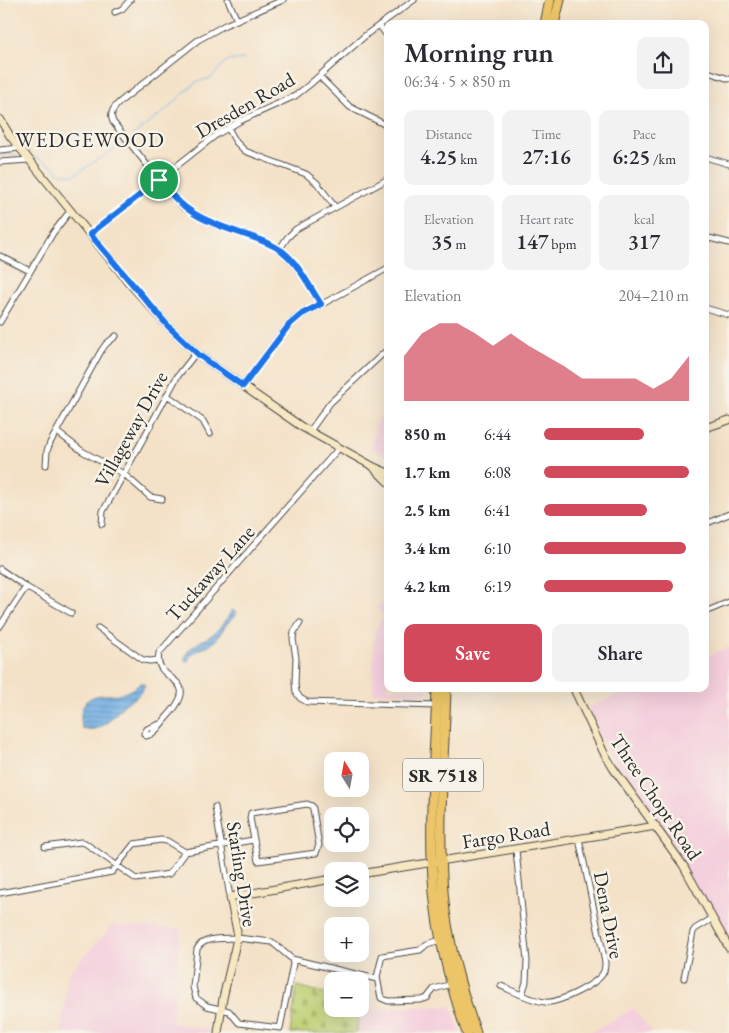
<!DOCTYPE html>
<meta charset="utf-8">
<style>
body{margin:0;font-family:"EB Garamond",serif;background:#f2f2f3;color:#2b2b33;height:100vh;display:flex;flex-direction:column;font-size:19px;white-space:nowrap}
*{box-sizing:border-box;margin:0}
p{font-size:16px;color:#7c7c81}
.icon{flex:none;width:28px;height:28px;fill:none;stroke:currentColor;stroke-width:2;stroke-linecap:round;stroke-linejoin:round}
.map{position:relative;flex:1;overflow:hidden}
.details{position:absolute;left:384px;top:20px;width:325px;height:672px;display:flex;flex-direction:column;background:#fff;border-radius:10px;box-shadow:0 5px 20px #0002}
.details>*{flex:none}
.needle{width:32px;rotate:349deg}
.buttons{position:absolute;left:324px;top:752px;display:grid;gap:10px}
.buttons a{display:grid;place-items:center;width:45px;height:45px;border-radius:10px;background:#fff;box-shadow:0 5px 20px #0002;font-size:25px}
.pin{position:absolute;display:grid;place-items:center;width:42px;height:42px;color:#fff;margin:-21px;border:2px solid #fff;border-radius:50%;box-shadow:0 1px 5px #0007}
.round{display:grid;place-items:center;flex:none;width:52px;height:52px;border-radius:10px;background:#f2f2f3}
.head{display:flex;align-items:center;justify-content:space-between;height:85px;padding:0 20px}
h1{font-size:28px;font-weight:600;line-height:38px}
.stats{display:grid;grid-template-columns:repeat(3,1fr);gap:8px;height:85px;padding:5px 20px}
.stats div{display:grid;align-content:center;border-radius:10px;background:#f2f2f3;text-align:center}
.stats b{font-size:21px;font-weight:600}
.stats small{font-size:14px;font-weight:400}
.stats p{font-size:14px}
.chart{height:140px;padding:10px 20px}
.chart p{display:flex;justify-content:space-between}
.chart svg{width:100%;height:90px;margin-top:5px;fill:#d1495b;opacity:.7}
.cta{display:flex;gap:10px;margin-top:auto;padding:10px 20px}
.cta a{flex:1;height:58px;border-radius:10px;background:#d1495b;color:#fff;font-size:20px;font-weight:600;line-height:58px;text-align:center}
.cta a+a{background:#f2f2f3;color:#2b2b33}
ul{padding:0 20px;list-style:none;font-size:16px}
li{display:grid;grid-template-columns:80px 60px 1fr;align-items:center;height:38px}
li i{height:12px;border-radius:6px;background:#d1495b}
.map>svg:first-child{display:block}
.built{fill:#f4cfdd}
.cemetery{fill:url(#cemetery-stones);stroke:#767e50}
.water{fill:url(#water-rules);stroke:#4e6d88}
.lines{fill:none;stroke-linecap:round;stroke-linejoin:round}
.stream{stroke:#72afe4;stroke-width:1}
.street-casing{stroke:#494643;stroke-width:7}
.secondary-casing{stroke:#494643;stroke-width:9}
.highway-casing{stroke:#494643;stroke-width:11}
.street{stroke:#fff;stroke-width:5}
.secondary{stroke:#f7e8c3;stroke-width:7}
.highway{stroke:#ecc569;stroke-width:9}
.route-casing{stroke:#fff;stroke-width:10}
.route{stroke:#1a73e8;stroke-width:6}
.labels{text-anchor:middle;stroke-width:5;stroke-linejoin:round;paint-order:stroke}
.shield{fill:#f7f3e8;stroke:#686764;stroke-width:1}
.shield-label{font-size:19px;font-weight:bold;fill:#2b2b2b}
.street-label{font-size:20px;fill:#2b2b2b;stroke:#f7f3e8}
.neighbourhood-label{font-size:21px;letter-spacing:1px;fill:#2b2b2b;stroke:#f7f3e8}
</style>
<div class="map">
<svg width="729" height="1033" viewBox="0 0 729 1033">
<defs>
<pattern id="cemetery-stones" width="16" height="16" patternUnits="userSpaceOnUse" patternTransform="scale(1.25)"><rect width="16" height="16" fill="#c0d174"/><path d="M2 7V4a2 2 0 0 1 4 0v3zM10 15v-3a2 2 0 0 1 4 0v3z" fill="#a5b465"/></pattern>
<pattern id="water-rules" width="6" height="5" patternUnits="userSpaceOnUse" patternTransform="scale(1.25)"><rect width="6" height="5" fill="#72afe4"/><path d="M0 2.5h6" fill="none" stroke="#5e8fb9"/></pattern>
</defs>
<rect width="100%" height="100%" fill="#f7f3e8"/>
<filter id="ink" filterUnits="userSpaceOnUse"><feTurbulence type="fractalNoise" baseFrequency=".02" numOctaves="2"/><feDisplacementMap in="SourceGraphic" scale="10" xChannelSelector="R" yChannelSelector="G"/><feConvolveMatrix kernelMatrix="1 2 1 2 8 2 1 2 1" color-interpolation-filters="sRGB"/></filter>
<filter id="wash" filterUnits="userSpaceOnUse"><feTurbulence type="fractalNoise" baseFrequency=".0096" numOctaves="4" result="noise"/><feDisplacementMap in="SourceGraphic" scale="20" xChannelSelector="R" yChannelSelector="G"/><feGaussianBlur stdDeviation="1.12" result="paint"/><feColorMatrix in="noise" values="0 0 0 0 0 0 0 0 0 0 0 0 0 0 0 0 0 1.4 0 .05"/><feComposite in="paint" operator="in"/></filter>
<g filter="url(#wash)">
<rect width="100%" height="100%" fill="#f4e2c8"/>
<path class="built" d="M 387,406 L 387,456 L 372,449 L 375,427 L 384,410 Z
M 387,597 L 388,689 L 426,689 L 426,693 L 373,693 L 374,631 L 384,616 L 377,607 Z
M 729,647 L 729,948 L 665,831 L 625,778 L 607,750 L 587,708 L 632,689 L 705,689 L 705,657 Z
M 113,925 L 181,929 L 172,1023 L 211,1030 L 211,1033 L 61,1033 L 68,974 Z
M 451,1006 L 461,1033 L 356,1033 L 359,1009 Z
M 634,1008 L 652,1033 L 590,1033 Z"/>
<path class="cemetery" d="M 297,986 L 332,995 L 332,1009 L 360,1009 L 356,1033 L 290,1033 Z"/>
<path class="water" d="M 232,610 L 236,612 L 236,615 C 227,620 221,635 213,643 C 205,650 191,649 188,661 L 185,661 C 184,648 203,641 212,635 C 219,629 228,618 232,610 Z
M 142,682 L 145,686 C 142,690 139,695 135,698 C 131,700 127,702 124,705 C 118,711 106,726 98,728 C 92,730 88,729 82,728 C 79,710 82,698 101,695 C 108,694 115,696 121,694 C 130,691 136,687 142,682 Z"/>
<g class="lines">
<path class="stream" d="M 132,136 L 166,110 L 196,82 L 211,78 L 226,61 L 244,59
M 0,155 L 16,154
M 33,156 L 55,167 L 58,173 L 74,175 L 120,145"/>
</g>
</g>
<g filter="url(#ink)">
<g class="lines">
<g class="street-casing">
<path id="street" d="M 228,0 L 237,20
M 283,0 L 225,25 L 198,40 L 121,101 C 114,107 109,113 113,122 L 171,195 L 184,208 L 211,223 L 263,241 L 283,252 L 303,275 L 321,304
M 115,12 L 122,9 L 130,0
M 379,25 L 388,37
M 705,71 L 729,79
M 319,76 L 350,107 L 388,126
M 228,128 L 236,142 L 245,151 L 306,174 L 317,183 L 335,207
M 0,150 L 20,148
M 705,157 L 729,164
M 0,162 L 29,160
M 90,234 L 216,135 L 240,121 L 295,96 L 309,85 L 367,34 L 414,0
M 705,237 L 729,243
M 279,250 L 287,238 L 296,229 L 388,179
M 0,256 L 30,271
M 705,308 L 729,315
M 0,322 L 53,233 L 70,211
M 243,386 L 284,330 L 295,319 L 388,268
M 167,395 L 203,421 L 210,434
M 310,431 L 330,403 L 388,349
M 57,432 L 82,451 L 124,474 L 150,497 L 162,499
M 46,465 L 47,451 L 50,443 L 101,351 L 106,344 L 116,336
M 102,524 L 103,511 L 109,501 L 177,377 L 196,353
M 705,524 L 729,514
M 0,569 L 26,587 L 71,613
M 705,612 L 729,602
M 300,623 L 294,632 L 293,639 L 296,658 L 295,684 L 296,692 L 300,698 L 307,702 L 437,706
M 0,626 L 26,587
M 98,628 L 143,660 L 150,661 L 158,660
M 162,723 L 147,729 L 144,734 L 146,736 C 154,735 161,724 166,718 C 207,674 152,685 159,653 L 339,448
M 307,804 L 312,806 L 313,809 L 319,845 L 316,853 L 258,861 L 250,818 L 251,813 Z
M 215,807 L 230,897
M 45,847 L 81,842 L 85,843 L 136,879 L 169,874 L 185,852
M 516,850 L 527,961 L 526,982 L 522,995
M 0,893 L 112,872 L 134,844 L 161,840 L 167,841 L 185,852 L 253,840
M 237,938 L 272,942 L 292,959 L 293,964 L 280,1028 L 239,1023 L 229,1011 L 207,1006 L 196,998 L 193,987 L 197,949 C 203,936 224,939 237,938 Z
M 441,940 L 427,944 L 420,950 L 382,956 L 377,977 L 381,998 L 388,1001 L 421,1000 L 427,998 L 434,989 L 452,984
M 292,959 L 377,979
M 684,978 L 693,932 L 695,929 L 713,918
M 501,986 C 515,992 530,1000 545,1002 C 558,1004 597,984 603,973 C 605,970 605,966 605,962 L 579,839"/>
</g>
<g class="secondary-casing">
<path id="secondary" d="M 0,119 L 10,136 L 130,284 L 168,326 L 200,356 L 302,427 L 374,467 L 388,473
M 705,428 L 729,420
M 375,469 L 388,482
M 574,689 L 603,751 L 613,768 L 683,865 L 729,948
M 360,874 L 656,826
M 218,1033 L 223,998 L 236,943 L 237,931 L 230,897 L 332,879"/>
</g>
<g class="highway-casing">
<path id="highway" d="M 545,24 L 550,0
M 554,24 L 560,0
M 437,689 C 435,756 428,825 434,892 C 438,940 451,987 467,1033
M 446,689 C 444,762 436,837 445,911 C 451,953 462,993 476,1033"/>
</g>
<use href="#street" class="street"/>
<use href="#secondary" class="secondary"/>
<use href="#highway" class="highway"/>
</g>
</g>
<g class="lines" filter="url(#ink)">
<g class="route-casing">
<path id="route" d="M 159,180 C 184,212 201,220 240,233 C 255,238 269,242 282,251 C 299,264 309,286 321,304 L 302,314 L 289,325 L 243,386 L 200,356 L 168,326 L 90,234 Z"/>
</g>
<use href="#route" class="route"/>
</g>
<g class="labels">
<rect class="shield" x="403" y="758.5" width="80" height="33" rx="4"/>
<g class="shield-label">
<text x="443" y="782">SR 7518</text>
</g>
<g class="street-label">
<text transform="translate(245 105) rotate(-30)" y="7">Dresden Road</text>
<text transform="translate(131 429) rotate(-61)" y="7">Villageway Drive</text>
<text transform="translate(210 573) rotate(-48)" y="7">Tuckaway Lane</text>
<text transform="translate(656 797) rotate(56)" y="7">Three Chopt Road</text>
<text transform="translate(506 835) rotate(-9)" y="7">Fargo Road</text>
<text transform="translate(242 874) rotate(81)" y="7">Starling Drive</text>
<text transform="translate(609 915) rotate(79)" y="7">Dena Drive</text>
</g>
<g class="neighbourhood-label">
<text x="90" y="147">WEDGEWOOD</text>
</g>
</g>
</svg>
<div class="buttons">
<a><svg class="needle" viewBox="-14 -14 28 28"><path d="M0-13l5 13h-10z" fill="#e53935"/><path d="M0 13l5-13h-10z" fill="#7c7c81"/></svg></a>
<a><svg class="icon" aria-label="locate" viewBox="0 0 24 24"><circle cx="12" cy="12" r="6"/><path d="M12 2v4M12 18v4M2 12h4M18 12h4"/></svg></a>
<a><svg class="icon" aria-label="layers" viewBox="0 0 24 24"><path d="M12 4l9 5-9 5-9-5zM3 14l9 5 9-5"/></svg></a>
<a>+</a>
<a>−</a>
</div>
<div class="pin" style="left:159px;top:180px;background:#1e9e55"><svg class="icon" aria-label="arrive" viewBox="0 0 24 24"><path d="M6 21V4h12l-3 4 3 4H6"/></svg></div>
<section class="details">
<div class="head"><div><h1>Morning run</h1><p>06:34 · 5 × 850 m</p></div><a class="round"><svg class="icon" aria-label="share" viewBox="0 0 24 24"><path d="M12 15V3M7 8l5-5 5 5M5 13v7h14v-7"/></svg></a></div>
<div class="stats">
<div><p>Distance</p><b>4.25<small> km</small></b></div>
<div><p>Time</p><b>27:16</b></div>
<div><p>Pace</p><b>6:25<small> /km</small></b></div>
</div>
<div class="stats">
<div><p>Elevation</p><b>35<small> m</small></b></div>
<div><p>Heart rate</p><b>147<small> bpm</small></b></div>
<div><p>kcal</p><b>317</b></div>
</div>
<div class="chart"><p><span>Elevation</span>204–210 m</p>
<svg viewBox="0 0 160 44" preserveAspectRatio="none"><path d="M0 44V22L10 11L20 6L30 6L40 11L50 17L60 11L70 17L80 22L90 27L100 33L110 33L120 33L130 33L140 38L150 33L160 22V44z"/></svg>
</div>
<ul>
<li><b>850 m</b>6:44<i style="width:69%"></i></li>
<li><b>1.7 km</b>6:08<i style="width:100%"></i></li>
<li><b>2.5 km</b>6:41<i style="width:71%"></i></li>
<li><b>3.4 km</b>6:10<i style="width:98%"></i></li>
<li><b>4.2 km</b>6:19<i style="width:89%"></i></li>
</ul>
<div class="cta"><a>Save</a><a>Share</a></div>
</section>
</div>
